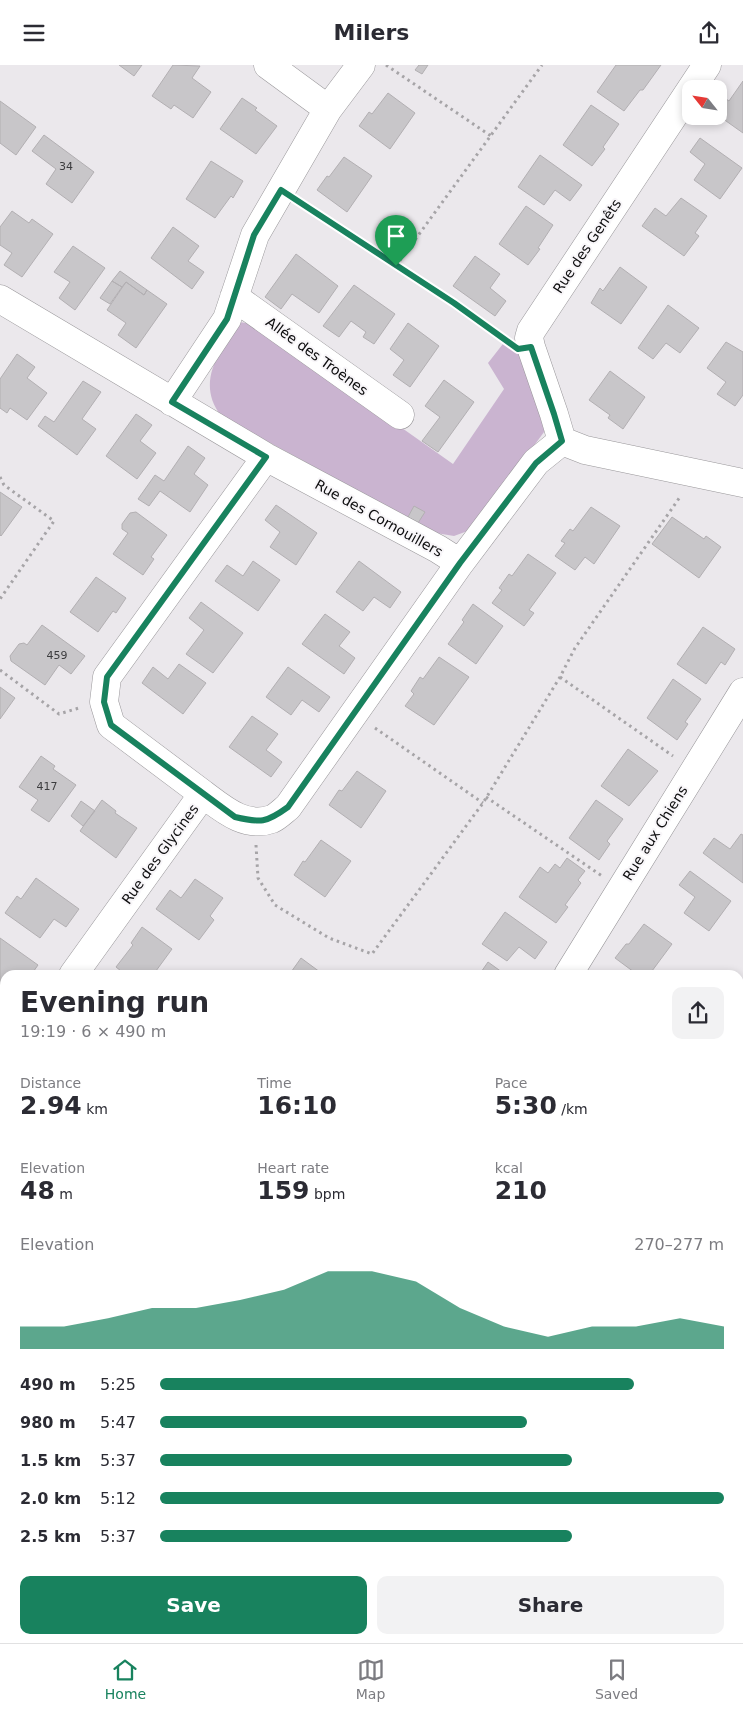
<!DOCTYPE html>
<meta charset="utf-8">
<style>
body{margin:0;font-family:"DejaVu Sans",sans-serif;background:#f2f2f3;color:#2b2b33;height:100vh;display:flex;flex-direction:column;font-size:19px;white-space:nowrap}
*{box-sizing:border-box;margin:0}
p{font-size:16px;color:#7c7c81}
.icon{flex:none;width:28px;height:28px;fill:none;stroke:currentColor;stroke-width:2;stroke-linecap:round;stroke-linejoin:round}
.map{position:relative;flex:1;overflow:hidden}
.panel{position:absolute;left:0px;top:905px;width:744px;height:674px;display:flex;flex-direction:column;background:#fff;border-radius:15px 15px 0 0;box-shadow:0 2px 8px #0003}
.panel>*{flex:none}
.needle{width:32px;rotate:300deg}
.controls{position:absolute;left:682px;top:15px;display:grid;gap:10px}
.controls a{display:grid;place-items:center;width:45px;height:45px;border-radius:10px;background:#fff;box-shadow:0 2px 8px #0003;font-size:25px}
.pin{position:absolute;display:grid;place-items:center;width:42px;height:42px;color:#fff;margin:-51px -21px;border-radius:50% 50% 50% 0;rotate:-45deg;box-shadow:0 0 5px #0007}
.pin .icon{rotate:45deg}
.round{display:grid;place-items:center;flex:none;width:52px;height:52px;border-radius:10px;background:#f2f2f3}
.head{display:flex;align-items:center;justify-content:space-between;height:85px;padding:0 20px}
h1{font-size:28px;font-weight:700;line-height:38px}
.stats{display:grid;grid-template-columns:repeat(3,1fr);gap:8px;height:85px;padding:5px 20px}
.stats div{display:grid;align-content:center}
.stats b{font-size:25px;font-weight:700}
.stats small{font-size:14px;font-weight:400}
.stats p{font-size:14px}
.chart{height:140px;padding:10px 20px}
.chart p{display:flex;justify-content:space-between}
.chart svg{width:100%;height:90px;margin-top:5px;fill:#18825e;opacity:.7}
.button{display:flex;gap:10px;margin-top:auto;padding:10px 20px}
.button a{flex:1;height:58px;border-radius:10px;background:#18825e;color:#fff;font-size:20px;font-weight:700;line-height:58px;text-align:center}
.button a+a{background:#f2f2f3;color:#2b2b33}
ul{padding:0 20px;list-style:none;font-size:16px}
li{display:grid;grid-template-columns:80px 60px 1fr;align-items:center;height:38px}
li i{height:12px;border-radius:6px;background:#18825e}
header{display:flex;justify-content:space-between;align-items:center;height:65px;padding:0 20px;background:#fff;font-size:22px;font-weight:700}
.dock{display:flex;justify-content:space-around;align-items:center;height:70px;border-top:1px solid #e1e1e2;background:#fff;font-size:14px;color:#7c7c81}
.dock a{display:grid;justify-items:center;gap:2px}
.dock .on{color:#18825e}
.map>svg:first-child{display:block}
.green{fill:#cab4d0}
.building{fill:#c8c6c9;stroke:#b2afb2}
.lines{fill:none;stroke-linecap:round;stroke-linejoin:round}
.minor-casing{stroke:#99979a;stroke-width:29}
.major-casing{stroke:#99979a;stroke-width:29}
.path{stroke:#a6a4a7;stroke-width:3;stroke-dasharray:2.5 4;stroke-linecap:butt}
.minor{stroke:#fff;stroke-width:28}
.major{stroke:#fff;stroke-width:28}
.route-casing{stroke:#fff;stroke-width:10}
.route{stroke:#18825e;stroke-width:6}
.labels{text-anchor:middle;stroke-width:4;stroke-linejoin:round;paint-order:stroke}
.number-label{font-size:11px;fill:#3c3c3e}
.street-label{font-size:14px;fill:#0e0e0f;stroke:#f8f6f9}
</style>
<header><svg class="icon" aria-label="menu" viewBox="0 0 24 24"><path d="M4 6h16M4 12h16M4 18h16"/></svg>Milers<svg class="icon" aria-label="share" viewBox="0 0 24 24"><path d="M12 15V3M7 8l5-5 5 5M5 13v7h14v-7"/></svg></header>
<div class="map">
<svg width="743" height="1578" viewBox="0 0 743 1578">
<rect width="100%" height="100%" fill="#ebe8ec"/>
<path class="green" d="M 240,257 L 256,260 L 453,399 L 504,324 L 488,298 L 506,275 L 521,282 L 546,349 L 544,367 L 473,464 L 454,471 L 436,468 L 221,351 C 195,317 220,285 240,257 Z
M 0,1361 L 5,1365 L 5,1574 L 72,1574 L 61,1578 L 0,1578 Z"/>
<path class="building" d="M 119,0 L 142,0 L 134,11 Z
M 173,0 L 200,1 L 192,13 L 211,27 L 193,53 L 174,40 L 171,44 L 152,31 Z
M 419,0 L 428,0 L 422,9 L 415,5 Z
M 616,0 L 661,0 L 643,25 L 640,25 L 624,46 L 597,27 Z
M 743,16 L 743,68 L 719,51 L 719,43 L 726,34 L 729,36 Z
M 388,28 L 415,48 L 390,84 L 359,61 L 369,47 L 372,49 Z
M 242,33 L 257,43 L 255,45 L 277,61 L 256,89 L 220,64 Z
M 0,36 L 36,62 L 16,90 L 0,78 Z
M 591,40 L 619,59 L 603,82 L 605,84 L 592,101 L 563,80 Z
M 44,70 L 94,107 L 72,138 L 46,119 L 56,104 L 32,86 Z
M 700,73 L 742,103 L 720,134 L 694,115 L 705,99 L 690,87 Z
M 540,90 L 582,120 L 570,136 L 555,125 L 544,140 L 518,122 Z
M 344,92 L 372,111 L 347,147 L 317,125 L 327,111 L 329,112 Z
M 211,96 L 243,116 L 233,133 L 231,131 L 215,153 L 186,134 Z
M 681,133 L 707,151 L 695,168 L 699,171 L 684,191 L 642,161 L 655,143 L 666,151 Z
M 526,141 L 553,160 L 538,183 L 540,184 L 528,200 L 499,179 Z
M 12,146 L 29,158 L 32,154 L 53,169 L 22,212 L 4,200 L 12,188 L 0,180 L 0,162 Z
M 173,162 L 199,181 L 188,196 L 204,207 L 192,224 L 151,193 Z
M 73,181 L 105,203 L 75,245 L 59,233 L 70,217 L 54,207 Z
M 296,189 L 338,221 L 319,248 L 292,229 L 281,244 L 265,232 Z
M 475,191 L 500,209 L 490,223 L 506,236 L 495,251 L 453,221 Z
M 620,202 L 647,222 L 621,259 L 591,238 L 600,223 L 603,226 Z
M 120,206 L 147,225 L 144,230 L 126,217 L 122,222 L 112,216 Z
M 112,216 L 122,222 L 110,239 L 100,233 Z
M 126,217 L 144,230 L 147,225 L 167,239 L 136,283 L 118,270 L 126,258 L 107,245 Z
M 354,220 L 395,249 L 374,279 L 363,272 L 366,267 L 351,256 L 339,272 L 323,261 Z
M 668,240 L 699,263 L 680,288 L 666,278 L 653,294 L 638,283 Z
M 408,258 L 439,281 L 410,322 L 393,310 L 404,295 L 390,284 Z
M 726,277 L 743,287 L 743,330 L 735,341 L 717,329 L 726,317 L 707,303 Z
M 17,289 L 35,302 L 27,313 L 47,328 L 27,355 L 10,343 L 7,348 L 0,343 L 0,314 Z
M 610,306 L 645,332 L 623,364 L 608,353 L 610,350 L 589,335 Z
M 444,315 L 474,337 L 438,387 L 422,376 L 440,352 L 425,341 Z
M 83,316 L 101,327 L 82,354 L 96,364 L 77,390 L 38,361 L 45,351 L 54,357 Z
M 136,349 L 152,360 L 140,376 L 156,388 L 137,414 L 106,391 Z
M 188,381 L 205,393 L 194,409 L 208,420 L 190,447 L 160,426 L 149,441 L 138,434 L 155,410 L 164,416 Z
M 0,427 L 22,442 L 1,471 L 0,470 Z
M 276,440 L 317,468 L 296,500 L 270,482 L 280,467 L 265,455 Z
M 414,441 L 425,447 L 418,458 L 408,452 Z
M 591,442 L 620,461 L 594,499 L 585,492 L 575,505 L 555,491 L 565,478 L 561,476 L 570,464 L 573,466 Z
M 136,447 L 167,470 L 151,492 L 154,494 L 143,510 L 113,489 L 128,468 L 122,464 L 122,459 L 130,448 Z
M 672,452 L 704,474 L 706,471 L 721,482 L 699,513 L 652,479 Z
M 528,489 L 556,508 L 529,545 L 534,548 L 524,561 L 492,538 L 502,525 L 499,523 L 509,509 L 512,511 Z
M 253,496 L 280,515 L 258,546 L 215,516 L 227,500 L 243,511 Z
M 359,496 L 401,527 L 390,543 L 374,532 L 363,546 L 336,527 Z
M 96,512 L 126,533 L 116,548 L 113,546 L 98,567 L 70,547 Z
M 201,537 L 243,568 L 213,608 L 186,589 L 204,565 L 189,553 Z
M 473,539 L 503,561 L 476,599 L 448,579 L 464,557 L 462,555 Z
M 325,549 L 350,567 L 339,581 L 355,593 L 344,609 L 302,579 Z
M 42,560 L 85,591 L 71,609 L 59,600 L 45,620 L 11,596 L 10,591 L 19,579 L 24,578 L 27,580 Z
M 703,562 L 735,584 L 725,600 L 721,597 L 706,619 L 677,599 Z
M 439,592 L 469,612 L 434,660 L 405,641 L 414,629 L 411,626 L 420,612 L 423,614 Z
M 179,599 L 206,618 L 183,649 L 142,618 L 153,602 L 168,614 Z
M 288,602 L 330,632 L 319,647 L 302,635 L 291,650 L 266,632 Z
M 673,614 L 701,634 L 685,657 L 688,659 L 677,675 L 647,653 Z
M 0,622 L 15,633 L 0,654 Z
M 252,651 L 278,669 L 266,685 L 282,697 L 271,712 L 229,682 Z
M 628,684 L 658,706 L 629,741 L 601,721 Z
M 41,691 L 55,701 L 53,704 L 76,720 L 49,757 L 31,745 L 38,735 L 19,722 Z
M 357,706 L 386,726 L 361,763 L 329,740 L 339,725 L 342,726 Z
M 102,735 L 116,746 L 115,748 L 137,763 L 116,793 L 80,766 Z
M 596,735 L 623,754 L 607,776 L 610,779 L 599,795 L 569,773 Z
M 81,736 L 95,746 L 83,761 L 71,751 Z
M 741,769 L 743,770 L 743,818 L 703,788 L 714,773 L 730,784 Z
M 321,775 L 351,796 L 325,832 L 294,810 L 303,796 L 305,797 Z
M 567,793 L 585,806 L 578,815 L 581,818 L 565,840 L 568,842 L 556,858 L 519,832 L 540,802 L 548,808 L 555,799 L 560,803 Z
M 690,806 L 731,836 L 709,866 L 684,848 L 695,832 L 679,820 Z
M 36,813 L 79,844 L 66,862 L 54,854 L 40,873 L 5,848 L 17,831 L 21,834 Z
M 195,814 L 223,833 L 210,851 L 214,855 L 199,875 L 156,844 L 170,825 L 181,833 Z
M 505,847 L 547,877 L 535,894 L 519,882 L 507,896 L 482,879 Z
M 644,859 L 672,879 L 649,910 L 638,910 L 615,893 L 626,879 L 629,879 Z
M 142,862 L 172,884 L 153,910 L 126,910 L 116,902 L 133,880 L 131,878 Z
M 0,873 L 38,900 L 31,910 L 5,910 L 5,923 L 0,930 Z
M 301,893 L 324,910 L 289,910 Z
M 488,897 L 506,910 L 479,910 Z
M 3,1059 L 5,1060 L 5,1102 L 0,1099 L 0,1063 Z
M 0,1120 L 5,1123 L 5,1141 L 3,1144 L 0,1144 Z
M 5,1265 L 5,1321 L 0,1317 L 0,1272 Z
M 0,1366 L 5,1370 L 5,1374 L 0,1381 Z
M 325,1574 L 464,1574 L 469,1578 L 321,1578 Z"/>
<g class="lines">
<g class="minor-casing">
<path id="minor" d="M 268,0 L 328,44
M 234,232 L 400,350
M 0,234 L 266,392 L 438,484 L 460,498
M 172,337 L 227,254 L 255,170 L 328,44 L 361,0
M 562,376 L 554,349 L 531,282 L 529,273 L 531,266 L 707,0
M 562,376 L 585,385 L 743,418
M 203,729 C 222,743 245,764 272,754 C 277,752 283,746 288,742 L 460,498 L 536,397 L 562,376
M 73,910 L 203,729 L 111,660 L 104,637 L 107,612 L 266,392
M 568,910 L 743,627
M 0,1012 L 5,1005
M 0,1210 L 5,1214"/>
</g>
<g class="major-casing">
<path id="major" d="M 739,1115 L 743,1111
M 80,1578 L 91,1574"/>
</g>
<path class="path" d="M 386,0 L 491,71
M 301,138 L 454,238 L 504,274
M 396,201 L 542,0
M 0,412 L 4,420 L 54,456 L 0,534
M 0,605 L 59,649 L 79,643
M 560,612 L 673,691
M 375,663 L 483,738
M 486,732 L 602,811
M 256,780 L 258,813 L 275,840 L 329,873 L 372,889 L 483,738 L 560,612 L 575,583 L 680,432
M 739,1082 L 743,1079
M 17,1578 L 26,1574"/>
<use href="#minor" class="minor"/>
<use href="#major" class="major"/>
</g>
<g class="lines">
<g class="route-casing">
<path id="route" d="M 281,125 L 454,238 L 518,284 L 531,282 L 554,349 L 562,376 L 536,398 L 460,498 L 288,742 C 266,758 261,758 235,752 L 111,660 L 104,637 L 107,612 L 266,392 L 172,337 L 227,254 L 254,170 Z"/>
</g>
<use href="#route" class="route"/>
</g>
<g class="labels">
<g class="number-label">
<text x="66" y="105">34</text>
<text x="57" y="594">459</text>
<text x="47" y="725">417</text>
</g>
<g class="street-label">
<text transform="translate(587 181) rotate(-56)" y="5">Rue des Genêts</text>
<text transform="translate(317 291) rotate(36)" y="5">Allée des Troènes</text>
<text transform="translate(379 453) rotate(29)" y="5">Rue des Cornouillers</text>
<text transform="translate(655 768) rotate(-58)" y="5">Rue aux Chiens</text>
<text transform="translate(160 789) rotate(-54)" y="5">Rue des Glycines</text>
</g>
</g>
</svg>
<div class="controls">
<a><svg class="needle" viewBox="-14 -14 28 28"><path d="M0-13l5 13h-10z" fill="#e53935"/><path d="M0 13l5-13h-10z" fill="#7c7c81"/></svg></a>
</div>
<div class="pin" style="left:396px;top:201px;background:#1e9e55"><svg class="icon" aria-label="arrive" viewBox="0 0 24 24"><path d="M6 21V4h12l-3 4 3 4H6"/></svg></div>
<section class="panel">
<div class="head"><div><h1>Evening run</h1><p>19:19 · 6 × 490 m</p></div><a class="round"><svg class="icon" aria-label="share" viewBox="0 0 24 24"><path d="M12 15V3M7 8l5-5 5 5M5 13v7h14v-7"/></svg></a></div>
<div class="stats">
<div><p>Distance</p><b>2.94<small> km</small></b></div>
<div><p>Time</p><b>16:10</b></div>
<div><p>Pace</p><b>5:30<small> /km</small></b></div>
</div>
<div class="stats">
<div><p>Elevation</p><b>48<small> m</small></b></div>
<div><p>Heart rate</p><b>159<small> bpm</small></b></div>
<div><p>kcal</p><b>210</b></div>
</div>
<div class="chart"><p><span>Elevation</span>270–277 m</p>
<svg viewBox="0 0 160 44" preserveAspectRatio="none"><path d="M0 44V33L10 33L20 29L30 24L40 24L50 20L60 15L70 6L80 6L90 11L100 24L110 33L120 38L130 33L140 33L150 29L160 33V44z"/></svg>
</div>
<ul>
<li><b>490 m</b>5:25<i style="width:84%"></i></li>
<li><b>980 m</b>5:47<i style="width:65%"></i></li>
<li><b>1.5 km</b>5:37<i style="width:73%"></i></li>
<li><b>2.0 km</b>5:12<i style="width:100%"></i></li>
<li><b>2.5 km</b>5:37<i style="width:73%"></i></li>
</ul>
<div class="button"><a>Save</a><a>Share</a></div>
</section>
</div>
<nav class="dock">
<a class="on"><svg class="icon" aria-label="home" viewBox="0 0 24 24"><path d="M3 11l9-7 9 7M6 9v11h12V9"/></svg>Home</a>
<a><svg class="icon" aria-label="map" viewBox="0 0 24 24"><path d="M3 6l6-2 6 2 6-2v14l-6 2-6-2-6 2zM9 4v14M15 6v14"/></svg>Map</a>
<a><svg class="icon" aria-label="saved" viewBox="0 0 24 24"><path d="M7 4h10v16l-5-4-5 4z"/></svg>Saved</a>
</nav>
